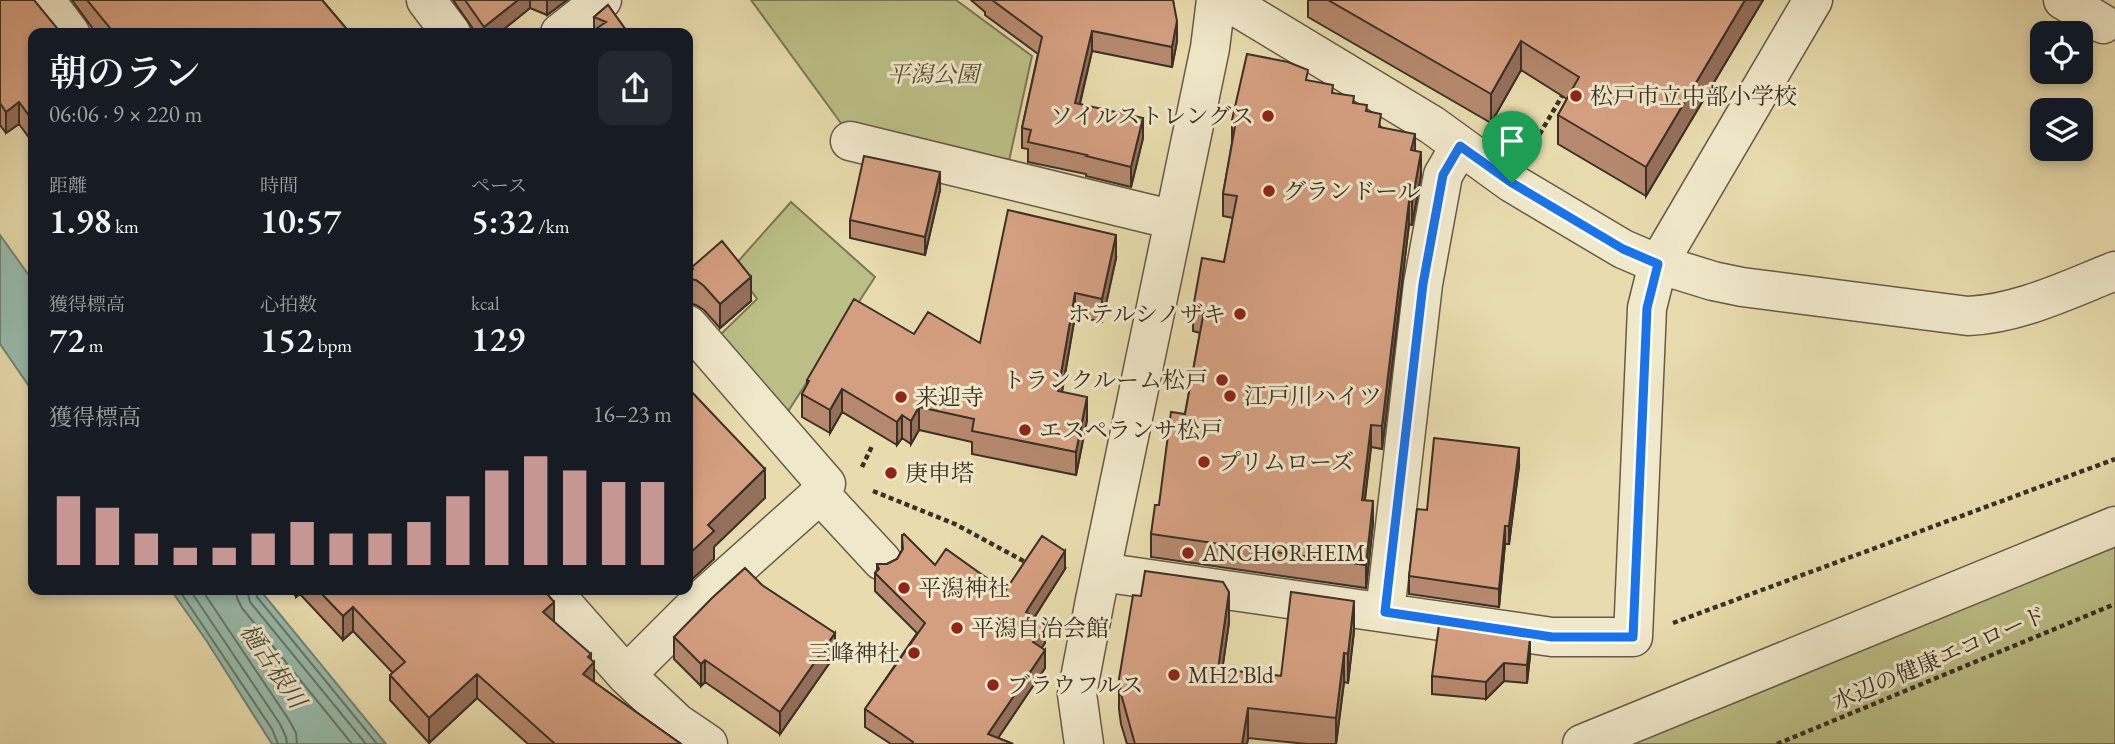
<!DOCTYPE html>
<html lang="ja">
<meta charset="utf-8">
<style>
body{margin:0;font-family:"EB Garamond","Noto Serif JP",serif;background:#242831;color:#f1f3f6;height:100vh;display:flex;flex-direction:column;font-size:26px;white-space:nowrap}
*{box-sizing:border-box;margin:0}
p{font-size:23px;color:#9ea1a6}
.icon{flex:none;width:38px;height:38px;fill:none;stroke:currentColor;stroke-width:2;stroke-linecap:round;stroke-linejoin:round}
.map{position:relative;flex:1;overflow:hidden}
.side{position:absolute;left:28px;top:28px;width:665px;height:567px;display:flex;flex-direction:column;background:#171b24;border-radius:14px;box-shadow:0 4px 10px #0003}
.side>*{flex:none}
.buttons{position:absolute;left:2030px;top:21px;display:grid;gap:14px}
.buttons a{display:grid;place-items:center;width:63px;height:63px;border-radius:14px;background:#171b24;box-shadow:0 4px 10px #0003;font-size:35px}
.pin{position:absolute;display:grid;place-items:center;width:60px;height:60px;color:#fff;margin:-72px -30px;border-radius:50% 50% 50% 0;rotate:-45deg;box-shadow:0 0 7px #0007}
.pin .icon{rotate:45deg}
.round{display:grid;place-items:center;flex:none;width:74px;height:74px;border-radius:14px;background:#242831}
.summary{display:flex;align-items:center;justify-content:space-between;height:119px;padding:0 21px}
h1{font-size:38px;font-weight:600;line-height:52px}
.figures{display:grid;grid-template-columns:repeat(3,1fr);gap:10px;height:119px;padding:7px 21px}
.figures div{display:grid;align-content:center}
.figures b{font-size:35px;font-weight:600}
.figures small{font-size:19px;font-weight:400}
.figures p{font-size:19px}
.chart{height:196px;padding:14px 21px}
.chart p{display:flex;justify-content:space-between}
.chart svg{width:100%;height:126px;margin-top:7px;stroke:#c59692;stroke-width:6}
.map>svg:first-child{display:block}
.green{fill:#bbbe86;stroke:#7b7756;stroke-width:2}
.water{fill:#97bbac;stroke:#728376;stroke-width:2}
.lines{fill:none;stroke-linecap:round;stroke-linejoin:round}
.shore{stroke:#697669;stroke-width:2}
.minor-casing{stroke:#665b48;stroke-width:41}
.path{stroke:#3b3026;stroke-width:4.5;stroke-dasharray:5 3.5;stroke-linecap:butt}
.minor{stroke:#f0e8ca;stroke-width:38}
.wall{fill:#b6896e;stroke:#3b3026;stroke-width:2}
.shaded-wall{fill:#946f5a;stroke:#3b3026;stroke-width:2}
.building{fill:#d49f80;stroke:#3b3026;stroke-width:2}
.route-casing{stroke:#fff;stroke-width:14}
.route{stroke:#1a73e8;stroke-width:9}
.poi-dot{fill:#8f2418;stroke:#f0e8ca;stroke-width:2.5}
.labels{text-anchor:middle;stroke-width:6;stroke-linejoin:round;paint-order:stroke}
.park-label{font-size:23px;font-style:italic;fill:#554c39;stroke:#f0e8ca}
.poi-label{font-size:23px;fill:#3b3026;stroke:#f0e8ca;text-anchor:start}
.street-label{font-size:23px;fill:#3b3026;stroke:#f0e8ca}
.water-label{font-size:24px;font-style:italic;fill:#4d4c41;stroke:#f0e8ca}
</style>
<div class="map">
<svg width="2115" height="744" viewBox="0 0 2115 744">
<rect width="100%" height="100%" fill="#e8dbad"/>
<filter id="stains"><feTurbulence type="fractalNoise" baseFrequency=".00286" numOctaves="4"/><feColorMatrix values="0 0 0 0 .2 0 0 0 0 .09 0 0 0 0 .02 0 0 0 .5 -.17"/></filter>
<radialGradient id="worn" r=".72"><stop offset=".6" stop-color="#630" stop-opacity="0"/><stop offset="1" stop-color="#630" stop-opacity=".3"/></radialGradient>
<path class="green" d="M 751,0 L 956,0 L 1032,56 L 1007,170 L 843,126 Z
M 791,202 L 875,277 L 785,416 L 721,334 L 757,299 L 734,266 Z
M 2115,534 L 2115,744 L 1595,744 Z"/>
<path class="water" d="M 0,235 L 33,281 L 33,392 L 0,344 Z
M 171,590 L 260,590 L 386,744 L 272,744 L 206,640 Z"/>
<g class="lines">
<path class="shore" d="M 179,590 L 272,729 L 278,744
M 190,590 L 280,724 L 286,737 L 287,744
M 202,590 L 289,720 L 296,733 L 297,744
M 236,590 L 237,598 L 242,608 L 352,744
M 247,590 L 250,602 L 366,744
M 255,590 L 257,597 L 377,744"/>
<g class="minor-casing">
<path id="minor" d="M 45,0 L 70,33
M 426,0 L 451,33
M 1225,0 L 1432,125 L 1512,183 L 1623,249 L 1658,264 L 1813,0
M 2063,0 L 2103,24
M 560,33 L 602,0
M 850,141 L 1174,220
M 820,494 L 882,561
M 1101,572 L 1552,637 L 1633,637 L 1647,308 L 1658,264 L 1713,281 L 1742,287 L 1968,316 C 2019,314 2069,289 2115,271
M 551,590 L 626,675 L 677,723 L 708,744
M 1385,612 L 1423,284 L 1443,175 L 1460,146
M 626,675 L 698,603 L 820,494 L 826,484 L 688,325
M 1084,744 L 1077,694 L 1095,600 L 1210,48 L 1216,0
M 1582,744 L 2115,526"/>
</g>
<path class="path" d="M 1531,149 L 1562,96
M 862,467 L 873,444
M 873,491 L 955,524 L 1029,564
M 1673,623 L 2115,459
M 1777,744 L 2115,604"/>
<use href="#minor" class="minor"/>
</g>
<path class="wall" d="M 0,0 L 57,33 L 33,33 L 33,143 L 19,124 L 6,133 L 0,125 Z
M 72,0 L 322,0 L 350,33 L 357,33 L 96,33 Z
M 453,0 L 567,0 L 547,15 L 530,8 L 499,33 L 476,33 Z
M 971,0 L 1173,0 L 1177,41 L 1172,67 L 1092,51 L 1080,104 L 1143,138 L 1131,187 L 1086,176 L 1086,174 L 1028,162 L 1028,149 L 1022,148 L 1022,128 L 1038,54 L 985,15 L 985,12 Z
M 1308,0 L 1763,0 L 1646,196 L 1558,144 L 1558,115 L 1567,99 L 1521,70 L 1491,123 L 1308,17 Z
M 608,5 L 628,33 L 594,31 L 594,17 Z
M 1308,81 L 1354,103 L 1367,111 L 1381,127 L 1415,151 L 1421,175 L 1412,225 L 1409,224 L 1382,449 L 1371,447 L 1365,500 L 1373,523 L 1366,588 L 1151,557 L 1151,534 L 1185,414 L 1200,333 L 1193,331 L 1193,308 L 1224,262 L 1233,218 L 1223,216 L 1223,194 L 1232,143 L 1232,120 Z
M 940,190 L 925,255 L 850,238 L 850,220 Z
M 1116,258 L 1102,322 L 1075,316 L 1062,392 L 1087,420 L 1076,475 L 972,454 L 972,442 L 919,430 L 911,444 L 902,438 L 897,445 L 842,412 L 830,433 L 802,417 L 802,394 L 807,385 L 807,380 L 914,334 L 980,343 Z
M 692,267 L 751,301 L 720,328 L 704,310 L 696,305 L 688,303 L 688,274 L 692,270 Z
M 1519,466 L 1509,544 L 1505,544 L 1499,607 L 1409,594 L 1409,576 L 1427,510 Z
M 902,536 L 935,565 L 1005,591 L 1065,569 L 1034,618 L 1045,643 L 1042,647 L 1045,668 L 998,738 L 1013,744 L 891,744 L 865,727 L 865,709 L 917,633 L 875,591 L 875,573 L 877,570 L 877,564 L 887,564 L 897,559 L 902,550 Z
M 292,590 L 544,590 L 554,622 L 591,659 L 594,682 L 681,744 L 528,744 L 477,698 L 429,743 L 390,700 L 390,675 L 393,673 L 353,631 L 343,640 L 300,594 L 296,597 Z
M 1229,622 L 1222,670 L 1281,676 L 1354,631 L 1348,683 L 1344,682 L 1336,744 L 1307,744 L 1248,738 L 1247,744 L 1127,744 L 1121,724 L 1119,709 L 1119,679 Z
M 674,637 L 835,655 L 780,734 L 705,682 L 701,686 L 674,659 Z
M 1530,656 L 1527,683 L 1504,681 L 1486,699 L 1432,694 L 1432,676 Z"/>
<path class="shaded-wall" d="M 518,0 L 530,0 L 530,8 L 499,33 L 484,33 L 484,27 Z
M 547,0 L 567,0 L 547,15 Z
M 1745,0 L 1763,0 L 1646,196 L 1646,167 Z
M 1177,21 L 1177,41 L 1172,67 L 1172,47 Z
M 1092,31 L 1092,51 L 1075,123 L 1075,103 Z
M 1521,41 L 1521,70 L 1491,123 L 1491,94 Z
M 19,102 L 19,124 L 6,133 L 6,112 Z
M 1143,118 L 1143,138 L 1131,187 L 1131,167 Z
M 1415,134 L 1415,157 L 1411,150 Z
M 1421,152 L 1421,175 L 1412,225 L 1412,202 Z
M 940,172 L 940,190 L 925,255 L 925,237 Z
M 1409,201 L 1409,224 L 1382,449 L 1382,426 Z
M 1116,235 L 1116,258 L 1102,322 L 1102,299 Z
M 751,277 L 751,301 L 720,328 L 720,304 Z
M 1075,293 L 1075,316 L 1058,414 L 1058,391 Z
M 842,389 L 842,412 L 830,433 L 830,410 Z
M 1087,397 L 1087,420 L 1076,475 L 1076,452 Z
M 919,407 L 919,430 L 911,444 L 911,421 Z
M 902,415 L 902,438 L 897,445 L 897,422 Z
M 1371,425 L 1371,447 L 1362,522 L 1362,500 Z
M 1519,448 L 1519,466 L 1509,544 L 1509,526 Z
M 765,469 L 765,498 L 714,547 L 714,559 L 688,583 L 688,555 L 708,525 Z
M 1373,501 L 1373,523 L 1366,588 L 1366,565 Z
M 1505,526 L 1505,544 L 1499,607 L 1499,589 Z
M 1065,551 L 1065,569 L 1026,630 L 1026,612 Z
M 296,590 L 300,590 L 300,594 L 296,597 Z
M 1229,592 L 1229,622 L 1218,699 L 1218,669 Z
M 1354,601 L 1354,631 L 1348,683 L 1348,654 Z
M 554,602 L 554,626 L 543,612 Z
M 353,607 L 353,631 L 343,640 L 343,616 Z
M 1045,625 L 1045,643 L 1033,660 L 1033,642 Z
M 835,633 L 835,655 L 780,734 L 780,712 Z
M 1530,638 L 1530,656 L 1527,683 L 1527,665 Z
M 1045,650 L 1045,668 L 994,744 L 988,734 Z
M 1344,653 L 1344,682 L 1336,744 L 1336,718 Z
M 591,654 L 591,665 L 594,662 L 594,686 L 583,674 L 588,657 Z
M 705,660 L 705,682 L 701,686 L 701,664 Z
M 1504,663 L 1504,681 L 1486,699 L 1486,682 Z
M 477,674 L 477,698 L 429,743 L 429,718 Z
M 1248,708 L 1248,738 L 1247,744 L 1242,744 Z"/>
<path class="building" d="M 0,0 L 34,0 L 57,28 L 50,33 L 33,33 L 33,121 L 19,102 L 6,112 L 0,103 Z
M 87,0 L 322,0 L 350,33 L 355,30 L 357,33 L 114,33 Z
M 465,0 L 518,0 L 484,27 Z
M 992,0 L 1173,0 L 1177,21 L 1172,47 L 1092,31 L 1075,103 L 1143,118 L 1131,167 L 1086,156 L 1087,155 L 1028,142 L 1031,130 L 1022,128 L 1042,37 Z
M 1328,0 L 1745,0 L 1646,167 L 1558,115 L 1579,77 L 1521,41 L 1491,94 Z
M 608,5 L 628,33 L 590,33 L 606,22 L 594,17 Z
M 1247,54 L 1288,62 L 1308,70 L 1306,80 L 1333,85 L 1332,93 L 1354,96 L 1353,103 L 1367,105 L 1366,111 L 1381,114 L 1379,127 L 1415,134 L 1411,150 L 1421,152 L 1412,202 L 1409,201 L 1382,426 L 1371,425 L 1362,500 L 1373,501 L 1366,565 L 1151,534 L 1155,505 L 1159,505 L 1171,412 L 1185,414 L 1204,311 L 1193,308 L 1202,258 L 1224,262 L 1237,196 L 1223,194 L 1236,121 L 1232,120 Z
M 864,156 L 940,172 L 925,237 L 850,220 Z
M 1008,210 L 1116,235 L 1102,299 L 1075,293 L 1058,391 L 1087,397 L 1076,452 L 972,431 L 974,419 L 919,407 L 911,421 L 902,415 L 897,422 L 842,389 L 830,410 L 802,394 L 809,381 L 807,380 L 854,299 L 914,334 L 928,312 L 980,343 Z
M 722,241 L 751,277 L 720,304 L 704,286 L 696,280 L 688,279 L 688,274 L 693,269 L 692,267 Z
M 688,388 L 765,469 L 708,525 L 714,531 L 688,555 Z
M 1434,438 L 1519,448 L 1509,526 L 1505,526 L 1499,589 L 1409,576 L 1417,509 L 1427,510 Z
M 904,534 L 935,565 L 946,549 L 1005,591 L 1042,536 L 1065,551 L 1026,612 L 1045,625 L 1033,642 L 1045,650 L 988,734 L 1013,744 L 912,744 L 913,742 L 865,709 L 925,623 L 875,573 L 879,569 L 877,564 L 887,564 L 897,559 L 903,549 L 902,536 Z
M 745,568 L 762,585 L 835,633 L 780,712 L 705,660 L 701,664 L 674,637 L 712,598 Z
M 1145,571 L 1223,582 L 1229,592 L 1218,669 L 1281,676 L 1291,592 L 1354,601 L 1348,654 L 1344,653 L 1336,718 L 1248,708 L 1242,744 L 1135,744 L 1121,694 L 1119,679 L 1133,595 L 1141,596 Z
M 318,590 L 544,590 L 554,602 L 543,612 L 591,654 L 588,657 L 594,662 L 583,674 L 681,744 L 555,744 L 477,674 L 429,718 L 390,675 L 405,662 L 353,607 L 343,616 Z
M 1439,625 L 1530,638 L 1527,665 L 1504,663 L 1486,682 L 1432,676 Z"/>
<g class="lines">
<g class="route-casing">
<path id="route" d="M 1460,146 L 1512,183 L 1623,249 L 1658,264 L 1647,308 L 1633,637 L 1552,637 L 1385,612 L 1423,284 L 1443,175 Z"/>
</g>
<use href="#route" class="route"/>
</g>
<g class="poi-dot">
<circle cx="1576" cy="96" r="7"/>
<circle cx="1268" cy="116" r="7"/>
<circle cx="1269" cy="191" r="7"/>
<circle cx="1240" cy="314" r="7"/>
<circle cx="1222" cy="380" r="7"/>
<circle cx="1230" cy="396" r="7"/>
<circle cx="901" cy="397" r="7"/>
<circle cx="1025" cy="430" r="7"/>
<circle cx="1204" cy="462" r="7"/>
<circle cx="891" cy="473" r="7"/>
<circle cx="1188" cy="553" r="7"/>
<circle cx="904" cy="588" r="7"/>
<circle cx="957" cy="628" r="7"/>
<circle cx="914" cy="653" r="7"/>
<circle cx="1174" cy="675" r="7"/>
<circle cx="993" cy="685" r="7"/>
</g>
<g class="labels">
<g class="park-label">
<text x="933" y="82">平潟公園</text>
</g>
<g class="poi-label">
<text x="1590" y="104">松戸市立中部小学校</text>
<text x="1254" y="124" text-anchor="end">ソイルストレングス</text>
<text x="1283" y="199">グランドール</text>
<text x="1226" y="322" text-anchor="end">ホテルシノザキ</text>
<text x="1208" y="388" text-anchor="end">トランクルーム松戸</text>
<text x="1244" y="404">江戸川ハイツ</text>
<text x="915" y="405">来迎寺</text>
<text x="1039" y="438">エスペランサ松戸</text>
<text x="1218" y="470">プリムローズ</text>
<text x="905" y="481">庚申塔</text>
<text x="1202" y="561">ANCHORHEIM</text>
<text x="918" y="596">平潟神社</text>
<text x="971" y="636">平潟自治会館</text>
<text x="900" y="661" text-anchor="end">三峰神社</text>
<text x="1188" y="683">MH2 Bld</text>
<text x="1007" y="693">ブラウフルス</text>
</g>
<g class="street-label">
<text transform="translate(1939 658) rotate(-23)" y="8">水辺の健康エコロード</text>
</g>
<g class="water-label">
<text transform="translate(273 666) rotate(56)" y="8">樋古根川</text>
</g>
</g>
<rect width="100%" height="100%" filter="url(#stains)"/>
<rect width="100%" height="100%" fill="url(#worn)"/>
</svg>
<div class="buttons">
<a><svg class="icon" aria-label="locate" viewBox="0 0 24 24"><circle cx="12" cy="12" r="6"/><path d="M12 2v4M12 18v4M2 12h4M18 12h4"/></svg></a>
<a><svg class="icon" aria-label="layers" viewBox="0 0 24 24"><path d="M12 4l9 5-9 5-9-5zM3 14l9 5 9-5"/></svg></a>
</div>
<div class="pin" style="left:1512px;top:183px;background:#1e9e55"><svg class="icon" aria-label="arrive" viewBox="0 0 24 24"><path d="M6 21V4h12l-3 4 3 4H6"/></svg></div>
<section class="side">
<div class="summary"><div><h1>朝のラン</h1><p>06:06 · 9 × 220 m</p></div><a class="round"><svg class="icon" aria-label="share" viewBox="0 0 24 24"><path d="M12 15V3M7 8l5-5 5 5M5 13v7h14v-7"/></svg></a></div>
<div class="figures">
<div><p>距離</p><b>1.98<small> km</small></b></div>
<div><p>時間</p><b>10:57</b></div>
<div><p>ペース</p><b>5:32<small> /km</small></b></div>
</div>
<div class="figures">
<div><p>獲得標高</p><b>72<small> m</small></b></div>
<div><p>心拍数</p><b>152<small> bpm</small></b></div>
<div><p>kcal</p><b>129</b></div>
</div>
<div class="chart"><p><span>獲得標高</span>16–23 m</p>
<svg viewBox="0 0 160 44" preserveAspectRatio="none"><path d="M5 44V20M15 44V24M25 44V33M35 44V38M45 44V38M55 44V33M65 44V29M75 44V33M85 44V33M95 44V29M105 44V20M115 44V11M125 44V6M135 44V11M145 44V15M155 44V15"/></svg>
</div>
</section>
</div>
